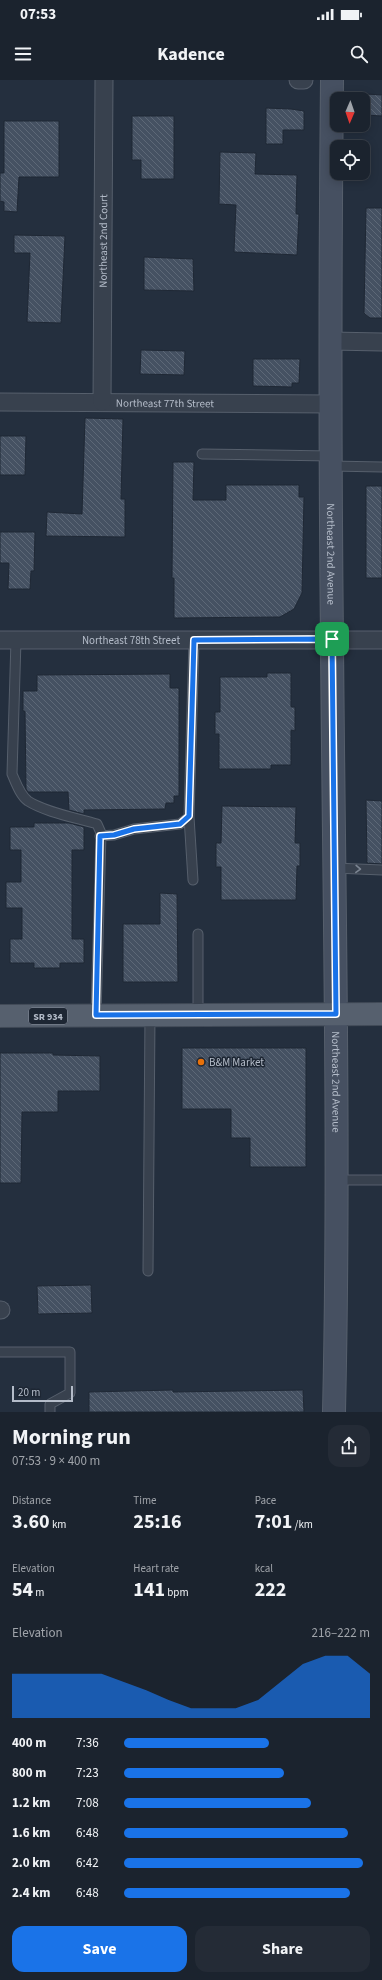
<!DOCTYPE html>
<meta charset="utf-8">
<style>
body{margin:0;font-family:"Source Sans 3",sans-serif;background:#242b36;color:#f1f3f6;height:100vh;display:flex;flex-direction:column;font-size:15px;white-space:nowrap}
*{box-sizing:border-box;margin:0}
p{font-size:13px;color:#a0a4aa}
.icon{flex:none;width:22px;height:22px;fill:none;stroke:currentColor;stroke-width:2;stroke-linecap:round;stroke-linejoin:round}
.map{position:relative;height:1332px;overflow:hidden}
.drawer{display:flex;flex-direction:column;background:#1b232e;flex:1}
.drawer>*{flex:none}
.needle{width:26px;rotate:182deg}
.controls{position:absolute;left:330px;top:12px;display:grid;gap:8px}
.controls a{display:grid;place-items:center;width:40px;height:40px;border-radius:8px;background:#1b232e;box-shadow:0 2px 10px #0003,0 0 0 1px #39404a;font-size:20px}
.scale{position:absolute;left:12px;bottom:10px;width:61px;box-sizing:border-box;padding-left:4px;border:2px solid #b4bcc9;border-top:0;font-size:11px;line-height:14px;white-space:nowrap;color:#b4bcc9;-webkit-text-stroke:3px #1d2633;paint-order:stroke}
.pin{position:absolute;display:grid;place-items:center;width:34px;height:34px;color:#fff;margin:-17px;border-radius:8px;box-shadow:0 2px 6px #0006}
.round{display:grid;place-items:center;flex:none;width:42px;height:42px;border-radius:12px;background:#242b36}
.head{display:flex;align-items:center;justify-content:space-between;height:68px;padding:0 12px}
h1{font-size:22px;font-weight:700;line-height:30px}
.figures{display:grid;grid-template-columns:repeat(3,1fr);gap:6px;height:68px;padding:4px 12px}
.figures div{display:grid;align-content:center}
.figures b{font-size:20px;font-weight:700}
.figures small{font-size:11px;font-weight:400}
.figures p{font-size:11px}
.chart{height:112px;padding:8px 12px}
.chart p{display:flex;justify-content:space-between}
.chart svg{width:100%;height:72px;margin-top:4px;fill:#1a73e8;opacity:.7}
.cta{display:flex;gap:8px;margin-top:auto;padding:8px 12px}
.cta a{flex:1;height:46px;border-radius:12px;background:#1a73e8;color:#fff;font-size:16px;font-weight:700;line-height:46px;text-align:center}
.cta a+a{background:#242b36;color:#f1f3f6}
ul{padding:0 12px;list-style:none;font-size:13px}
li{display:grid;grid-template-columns:64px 48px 1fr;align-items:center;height:30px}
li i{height:10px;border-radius:5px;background:#1a73e8}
.status{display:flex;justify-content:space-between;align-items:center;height:28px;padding:0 20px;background:#1b232e;direction:ltr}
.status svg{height:11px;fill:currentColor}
header{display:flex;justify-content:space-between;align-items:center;height:52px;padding:0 12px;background:#1b232e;font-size:18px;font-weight:700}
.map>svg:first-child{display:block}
.building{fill:url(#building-back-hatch);stroke:#1f2835}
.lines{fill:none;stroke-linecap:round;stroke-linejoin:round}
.service-casing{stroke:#565f6c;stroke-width:11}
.minor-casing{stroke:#565f6c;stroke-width:19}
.secondary-casing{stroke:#565f6c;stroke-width:24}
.primary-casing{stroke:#414a57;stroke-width:24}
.service{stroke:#38414e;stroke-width:9}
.minor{stroke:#38414e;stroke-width:17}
.secondary{stroke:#465061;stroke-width:22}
.primary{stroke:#56606e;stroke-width:22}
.oneway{stroke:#7c8592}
.route-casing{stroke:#fff;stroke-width:8}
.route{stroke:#1a73e8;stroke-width:5}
.food-dot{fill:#e8710a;stroke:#1d2633;stroke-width:1.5}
.labels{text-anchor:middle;stroke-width:3;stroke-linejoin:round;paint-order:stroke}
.shield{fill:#1d2633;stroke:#878f9c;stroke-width:1}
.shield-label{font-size:10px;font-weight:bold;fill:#b4bcc9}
.street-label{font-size:11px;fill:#b4bcc9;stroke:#1d2633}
.poi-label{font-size:11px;fill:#b4bcc9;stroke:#1d2633;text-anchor:start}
</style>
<div class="status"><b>07:53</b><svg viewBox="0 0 49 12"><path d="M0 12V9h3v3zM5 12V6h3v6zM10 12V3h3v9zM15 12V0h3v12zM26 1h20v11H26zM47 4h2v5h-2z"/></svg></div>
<header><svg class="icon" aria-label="menu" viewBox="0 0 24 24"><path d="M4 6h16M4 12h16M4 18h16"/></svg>Kadence<svg class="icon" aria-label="search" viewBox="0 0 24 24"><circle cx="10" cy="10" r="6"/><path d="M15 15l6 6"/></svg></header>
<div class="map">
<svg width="382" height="1332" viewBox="0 0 382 1332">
<defs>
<pattern id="building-back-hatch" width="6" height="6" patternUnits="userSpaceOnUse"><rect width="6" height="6" fill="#455162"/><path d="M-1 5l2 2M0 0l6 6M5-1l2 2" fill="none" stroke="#5d6877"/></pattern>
</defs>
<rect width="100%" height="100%" fill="#242f3e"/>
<path class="building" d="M 366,14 L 382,15 L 382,36 L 366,35 Z
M 266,28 L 291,29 L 304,31 L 304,50 L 283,50 L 283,64 L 266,64 Z
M 132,36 L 174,36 L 174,99 L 141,99 L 141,80 L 132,80 Z
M 4,41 L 59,41 L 59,97 L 19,97 L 17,132 L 4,131 L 4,122 L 0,121 L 0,93 L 4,93 Z
M 220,72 L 256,73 L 255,94 L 297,95 L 296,134 L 299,134 L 297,175 L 234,172 L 236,125 L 219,124 Z
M 366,128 L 382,128 L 382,238 L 370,238 L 364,233 Z
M 14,155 L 65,156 L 61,243 L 27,242 L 30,173 L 14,173 Z
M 144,177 L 193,179 L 194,211 L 144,210 Z
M 141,270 L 185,271 L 184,295 L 140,294 Z
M 253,279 L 300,279 L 299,303 L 292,303 L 292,307 L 253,306 Z
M 85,338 L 123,339 L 121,419 L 125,419 L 125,457 L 46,456 L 47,432 L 82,434 Z
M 0,356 L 26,356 L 25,395 L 0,395 Z
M 173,382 L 194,382 L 193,420 L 226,420 L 226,405 L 299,405 L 299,417 L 304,417 L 302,513 L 294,529 L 280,537 L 174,538 L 174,498 L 172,498 Z
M 366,406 L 382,406 L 382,498 L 366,498 Z
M 0,452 L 35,452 L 34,491 L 31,491 L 30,509 L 8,509 L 9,483 L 0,483 Z
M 267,593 L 291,593 L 291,627 L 295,627 L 295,651 L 291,650 L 291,685 L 271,685 L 271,689 L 219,689 L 219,654 L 215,654 L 215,632 L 220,632 L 220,597 L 267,597 Z
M 170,594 L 170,608 L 179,608 L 179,716 L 174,716 L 174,723 L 166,723 L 165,729 L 84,730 L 84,734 L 69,730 L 68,712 L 28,712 L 26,709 L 25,631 L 23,631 L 23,611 L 37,611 L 37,595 Z
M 366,720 L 382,721 L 382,784 L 367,783 Z
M 222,726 L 296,727 L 295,763 L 300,763 L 300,786 L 297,786 L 296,820 L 221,820 L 221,787 L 216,787 L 216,763 L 221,763 Z
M 34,743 L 69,743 L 84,747 L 84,770 L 72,770 L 72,859 L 84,859 L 84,883 L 60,883 L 60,888 L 34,888 L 34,883 L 10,883 L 10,859 L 22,859 L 22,828 L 6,828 L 6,802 L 21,802 L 21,770 L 10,770 L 10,747 L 34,747 Z
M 160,813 L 177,814 L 178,902 L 123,902 L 123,844 L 160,844 Z
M 182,968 L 306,968 L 306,1087 L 250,1087 L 250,1058 L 231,1058 L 231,1029 L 182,1029 Z
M 0,973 L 53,973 L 53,975 L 100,976 L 100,1011 L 58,1011 L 58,1032 L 22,1032 L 21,1103 L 0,1103 Z
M 91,1205 L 92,1233 L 38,1234 L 37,1206 Z
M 173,1310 L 173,1312 L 303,1310 L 304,1332 L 89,1332 L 89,1312 Z"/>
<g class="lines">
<g class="service-casing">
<path id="service" d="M 202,374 L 331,376
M 331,386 L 382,387
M 16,560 L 12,694 C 16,703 20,715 28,721 C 45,732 77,738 97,744 L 101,753 L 96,935
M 189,737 L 193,800
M 100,756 L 114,755 L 134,749 L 180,744 L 189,737 L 194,560
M 334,788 L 382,790
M 198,854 L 198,935
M 336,1100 L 382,1100
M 148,1191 L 150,935
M 0,1272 L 70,1272 L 70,1313 L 50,1324 L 50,1332"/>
</g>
<g class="minor-casing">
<g id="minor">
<path d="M 298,0 L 304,0"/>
<path d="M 331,261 L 382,262"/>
<path id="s1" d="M 0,322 L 331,324"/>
<path id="s2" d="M 102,322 L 104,0"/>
<path id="s3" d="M 0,560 L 382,560"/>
<path d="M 0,1230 L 1,1230"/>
</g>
</g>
<g class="secondary-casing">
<g id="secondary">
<path id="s4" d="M 332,0 C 330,187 330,375 332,562 C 334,819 340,1075 334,1332"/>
</g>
</g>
<g class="primary-casing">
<path id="primary" d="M 0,936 L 382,934"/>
</g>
<use href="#service" class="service"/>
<use href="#minor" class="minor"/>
<use href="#secondary" class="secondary"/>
<use href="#primary" class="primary"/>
</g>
<defs><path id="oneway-chevron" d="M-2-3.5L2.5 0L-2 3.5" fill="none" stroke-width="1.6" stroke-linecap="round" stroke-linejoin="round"/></defs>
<use class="oneway" href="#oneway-chevron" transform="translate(358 789) rotate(2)"/>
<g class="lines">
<g class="route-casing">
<path id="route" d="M 332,559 L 336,934 L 96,935 L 100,756 L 114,755 L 134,749 L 180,744 L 189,736 L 194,560 Z"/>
</g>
<use href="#route" class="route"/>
</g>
<circle class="food-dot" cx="201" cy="982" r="4"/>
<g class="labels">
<rect class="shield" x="29" y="928" width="38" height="16" rx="3"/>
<g class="shield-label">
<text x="48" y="940">SR 934</text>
</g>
<g class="street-label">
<text dy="4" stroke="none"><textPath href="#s2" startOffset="161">Northeast 2nd Court</textPath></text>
<text dy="4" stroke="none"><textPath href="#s1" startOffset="165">Northeast 77th Street</textPath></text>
<text dy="4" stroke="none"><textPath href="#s4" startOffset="474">Northeast 2nd Avenue</textPath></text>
<text dy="4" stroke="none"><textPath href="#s3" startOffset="131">Northeast 78th Street</textPath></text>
<text dy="4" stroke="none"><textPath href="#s4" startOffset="1002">Northeast 2nd Avenue</textPath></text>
</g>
<g class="poi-label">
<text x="209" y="986">B&amp;M Market</text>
</g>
</g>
</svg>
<div class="controls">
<a><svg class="needle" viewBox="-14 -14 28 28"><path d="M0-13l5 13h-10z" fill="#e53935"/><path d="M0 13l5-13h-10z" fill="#a0a4aa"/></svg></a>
<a><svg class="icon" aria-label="locate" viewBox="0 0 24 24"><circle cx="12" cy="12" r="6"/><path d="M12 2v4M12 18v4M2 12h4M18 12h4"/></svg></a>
</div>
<div class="scale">20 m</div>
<div class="pin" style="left:332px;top:559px;background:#1e9e55"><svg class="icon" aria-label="arrive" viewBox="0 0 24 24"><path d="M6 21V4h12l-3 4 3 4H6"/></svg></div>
</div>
<section class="drawer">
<div class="head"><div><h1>Morning run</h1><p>07:53 · 9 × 400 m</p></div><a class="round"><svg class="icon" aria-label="share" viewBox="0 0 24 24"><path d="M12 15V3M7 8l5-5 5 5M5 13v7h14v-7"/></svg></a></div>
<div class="figures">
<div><p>Distance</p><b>3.60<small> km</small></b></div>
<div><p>Time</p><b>25:16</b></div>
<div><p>Pace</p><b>7:01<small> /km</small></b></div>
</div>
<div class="figures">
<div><p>Elevation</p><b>54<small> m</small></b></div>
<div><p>Heart rate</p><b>141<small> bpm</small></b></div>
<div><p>kcal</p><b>222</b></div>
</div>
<div class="chart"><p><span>Elevation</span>216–222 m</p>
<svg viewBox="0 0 160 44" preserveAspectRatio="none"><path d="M0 44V17L10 17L20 17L30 17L40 17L50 22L60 27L70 33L80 38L90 38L100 38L110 33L120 22L130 11L140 6L150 6L160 17V44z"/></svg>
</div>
<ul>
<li><b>400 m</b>7:36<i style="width:59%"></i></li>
<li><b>800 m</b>7:23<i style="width:65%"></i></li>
<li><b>1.2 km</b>7:08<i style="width:76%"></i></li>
<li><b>1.6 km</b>6:48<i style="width:91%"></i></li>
<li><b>2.0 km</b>6:42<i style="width:97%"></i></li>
<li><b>2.4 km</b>6:48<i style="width:92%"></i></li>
</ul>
<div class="cta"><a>Save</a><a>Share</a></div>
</section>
